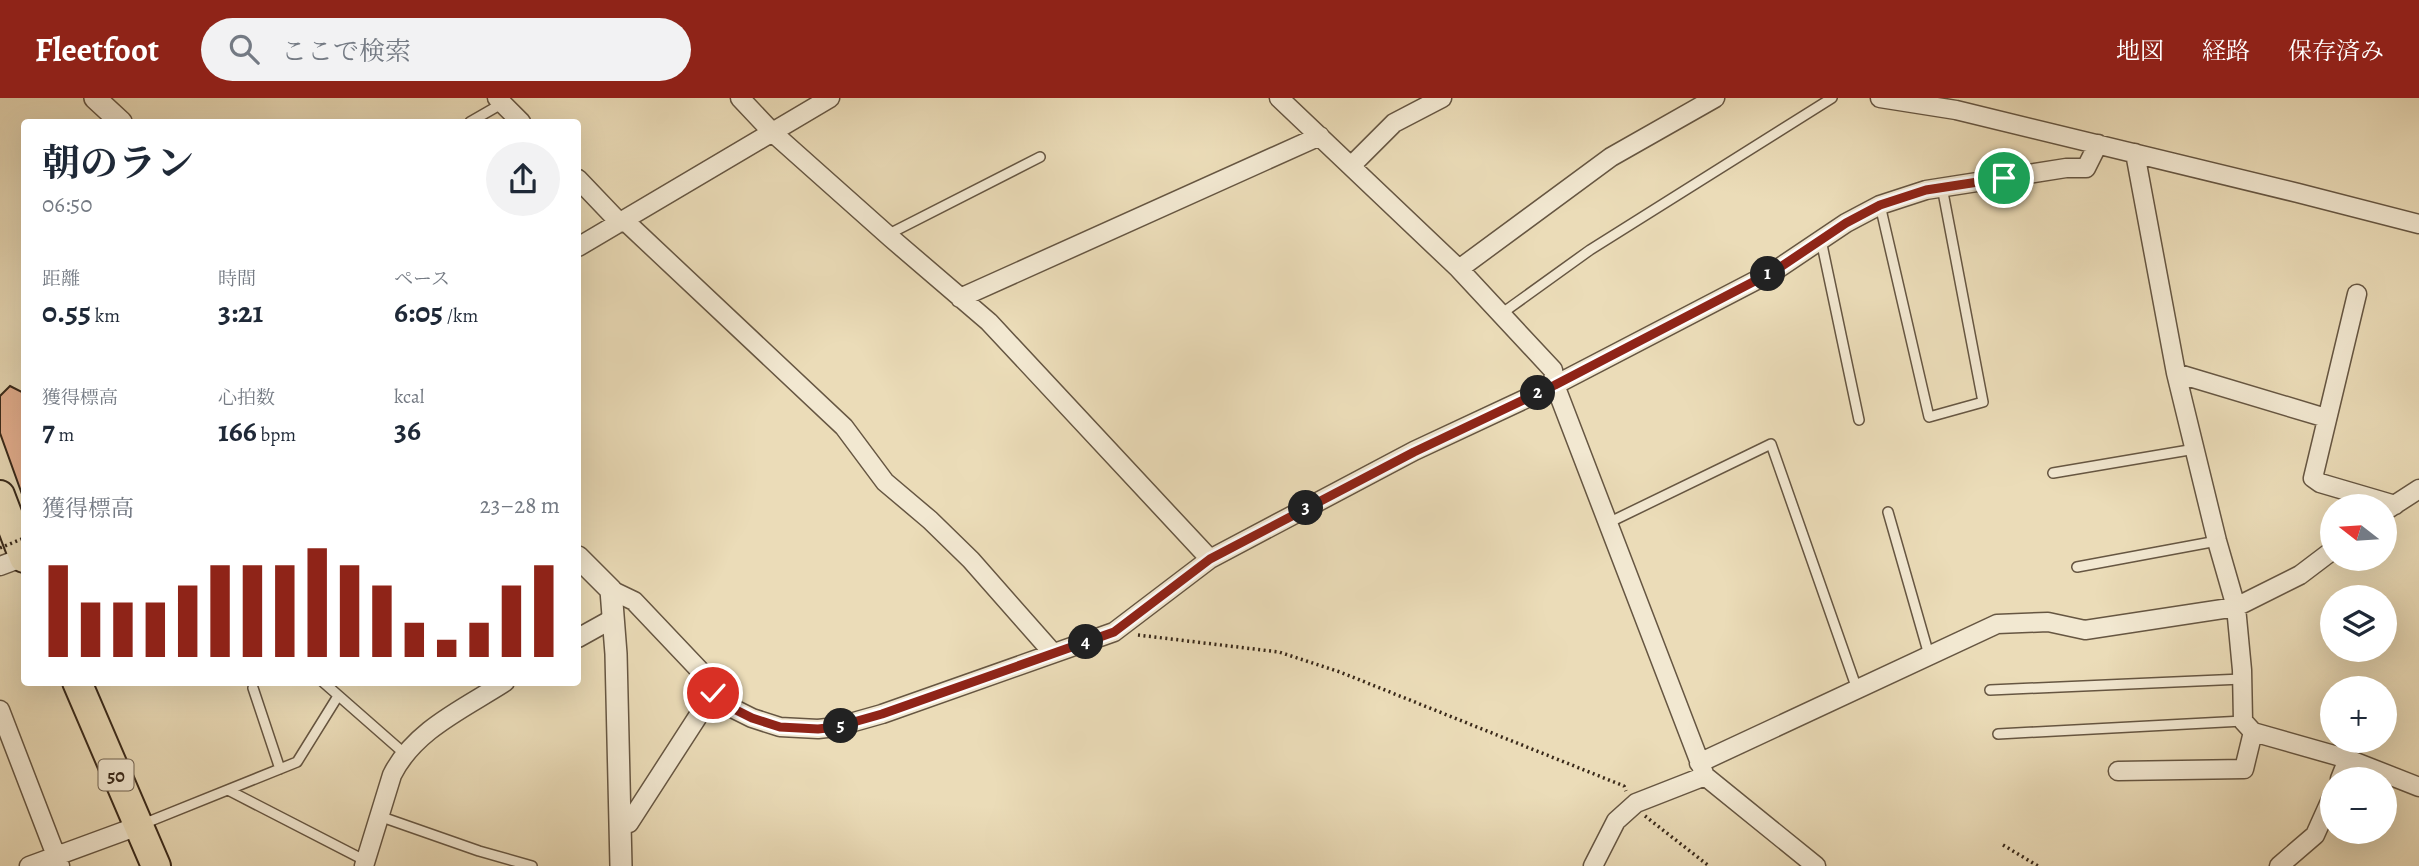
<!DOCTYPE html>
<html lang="ja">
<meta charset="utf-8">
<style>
body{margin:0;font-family:Alegreya,"Noto Serif JP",serif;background:#f2f2f3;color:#1f2937;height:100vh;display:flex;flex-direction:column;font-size:26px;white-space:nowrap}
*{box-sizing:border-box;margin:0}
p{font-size:23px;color:#747a83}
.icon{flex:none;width:38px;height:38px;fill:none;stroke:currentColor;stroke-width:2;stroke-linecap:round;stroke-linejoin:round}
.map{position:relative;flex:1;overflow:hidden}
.details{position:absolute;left:21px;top:21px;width:560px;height:567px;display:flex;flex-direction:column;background:#fff;border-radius:7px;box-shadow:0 7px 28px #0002}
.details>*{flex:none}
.needle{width:46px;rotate:287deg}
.tools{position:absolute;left:2320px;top:396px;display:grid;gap:14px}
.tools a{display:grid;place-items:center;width:77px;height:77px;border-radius:50%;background:#fff;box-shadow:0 7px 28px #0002;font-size:35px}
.pin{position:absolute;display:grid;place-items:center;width:60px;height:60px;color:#fff;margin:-30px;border:4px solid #fff;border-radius:50%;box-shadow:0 2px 7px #0007}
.km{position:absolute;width:35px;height:35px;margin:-18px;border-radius:50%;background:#222;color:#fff;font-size:19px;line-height:35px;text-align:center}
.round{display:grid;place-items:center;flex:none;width:74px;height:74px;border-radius:37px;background:#f2f2f3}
.head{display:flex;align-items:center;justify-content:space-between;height:119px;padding:0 21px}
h1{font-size:38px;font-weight:700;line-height:52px}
.metrics{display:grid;grid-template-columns:repeat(3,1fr);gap:10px;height:119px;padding:7px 21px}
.metrics div{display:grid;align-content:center}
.metrics b{font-size:30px;font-weight:700}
.metrics small{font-size:19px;font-weight:400}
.metrics p{font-size:19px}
.chart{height:196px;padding:14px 21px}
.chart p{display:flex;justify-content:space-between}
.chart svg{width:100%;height:126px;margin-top:7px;stroke:#8f2418;stroke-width:6}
header{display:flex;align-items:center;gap:42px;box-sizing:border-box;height:98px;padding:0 35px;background:#8f2418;color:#fff}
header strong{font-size:33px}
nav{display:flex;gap:38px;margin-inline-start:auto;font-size:24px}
.search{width:490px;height:63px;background:#f2f2f3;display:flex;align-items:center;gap:18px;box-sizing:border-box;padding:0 24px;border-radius:38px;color:#747a83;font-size:26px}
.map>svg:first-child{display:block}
.building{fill:#e7b190;stroke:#39291a;stroke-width:2}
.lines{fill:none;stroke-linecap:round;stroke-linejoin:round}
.service-casing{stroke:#665642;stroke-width:12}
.minor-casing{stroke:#665642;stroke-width:21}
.tertiary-casing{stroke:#665642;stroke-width:24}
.trunk-casing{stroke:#39291a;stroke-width:32}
.path{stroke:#39291a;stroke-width:3.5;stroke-dasharray:2 3.5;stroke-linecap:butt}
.service{stroke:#f2e8d1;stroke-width:9}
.minor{stroke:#f2e8d1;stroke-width:18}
.tertiary{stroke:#f2e8d1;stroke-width:21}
.trunk{stroke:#ebdcb8;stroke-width:28}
.path-bridge{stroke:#39291a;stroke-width:3.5;stroke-dasharray:2 3.5;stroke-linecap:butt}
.route-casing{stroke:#fff;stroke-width:14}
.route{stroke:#8f2418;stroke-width:9}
.labels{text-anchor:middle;stroke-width:5;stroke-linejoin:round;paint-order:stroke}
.shield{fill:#f2e8d1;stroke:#706251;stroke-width:2}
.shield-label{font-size:19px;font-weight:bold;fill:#39291a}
</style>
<header>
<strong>Fleetfoot</strong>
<div class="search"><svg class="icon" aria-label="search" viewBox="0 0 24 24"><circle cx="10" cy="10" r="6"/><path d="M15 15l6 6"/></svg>ここで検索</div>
<nav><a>地図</a><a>経路</a><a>保存済み</a></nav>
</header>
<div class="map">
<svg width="2419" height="768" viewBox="0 0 2419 768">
<rect width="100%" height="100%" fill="#ebdcb8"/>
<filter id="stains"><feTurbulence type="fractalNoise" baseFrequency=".00286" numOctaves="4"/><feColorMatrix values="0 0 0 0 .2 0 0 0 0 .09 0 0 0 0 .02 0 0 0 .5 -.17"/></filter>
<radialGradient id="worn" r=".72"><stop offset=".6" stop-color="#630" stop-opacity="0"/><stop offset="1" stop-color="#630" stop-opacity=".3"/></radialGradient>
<path class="building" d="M 10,288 L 24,295 L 24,398 L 23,399 L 0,335 L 0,298 Z"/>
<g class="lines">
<g class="service-casing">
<path id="service" d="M 470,24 L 503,5
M 1880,107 L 1929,319 L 1983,304 L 1942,89
M 887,137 L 1040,59
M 1821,142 L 1859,322
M 1501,216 L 1590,152 L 1832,0
M 2053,375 L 2195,351
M 1888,414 L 1929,557
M 1608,425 L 1771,346 L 1857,591
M 2077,469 L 2217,443
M 323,584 L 405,656
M 253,590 L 280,671
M 1990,592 L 2242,581
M 1998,636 L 2243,623
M 228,692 L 366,763
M 379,718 L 479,753 L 532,768
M 143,726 L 297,664 L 338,598"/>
</g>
<g class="minor-casing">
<path id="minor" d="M 497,0 L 521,24
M 740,0 L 772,34 L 891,140 L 989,224 L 1210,461
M 1279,0 L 1459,171 L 1553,272 L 1555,287 L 1705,678 L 1816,768
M 1880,0 L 1956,12 L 2298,95 L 2419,126
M 2135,55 L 2176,275 L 2217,443 L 2236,509 L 2242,572 L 2243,623 L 2253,634 L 2348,661 L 2419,689
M 1351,68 L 1394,25 L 1442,0
M 578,81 L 620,125
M 625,123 L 844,329 L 885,384 L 930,422 L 971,462 L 1053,555
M 578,149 L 830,0
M 1459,171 L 1611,59 L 1715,0
M 2357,196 L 2313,380 L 2320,385 L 2395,407
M 960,200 L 1320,38
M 2176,275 L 2326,320
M 2385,413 L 2419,391
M 0,468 L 24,459
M 611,492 L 634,503 L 707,580 L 713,595 L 728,608 L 752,620 L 780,629 L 818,631 L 836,629 L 882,616 L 1114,534 L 1210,461 L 1414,353 L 1555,287 L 1776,172 L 1846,125 L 1880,107 L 1926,92 L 2066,70 L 2086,70 L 2098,46
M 578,540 L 614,520
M 0,612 L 60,768
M 1699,665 L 1997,526 L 2048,524 L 2085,532 L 2236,509 L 2300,477 L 2333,452
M 2118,673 L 2244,671 L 2253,634
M 2340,681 L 2348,661
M 622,725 L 629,725 L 713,595
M 29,768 L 138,728
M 364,768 L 392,677 C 414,632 465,610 505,584
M 1593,768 L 1616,723 L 1636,705 L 1705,678
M 2279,768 L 2315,737 L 2333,697"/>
</g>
<g class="tertiary-casing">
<path id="tertiary" d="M 95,0 L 121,24
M 578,459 L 611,492 L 616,556 L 621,768"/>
</g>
<g class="trunk-casing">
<path id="trunk" d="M 0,397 L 24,460
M 77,584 L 156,768"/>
</g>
<path class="path" d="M 1138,537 L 1279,554 L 1340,574 L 1624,688 L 1626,693
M 1645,718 L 1709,768
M 2003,747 L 2038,768"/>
<use href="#service" class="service"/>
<use href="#minor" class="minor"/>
<use href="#tertiary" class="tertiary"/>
<use href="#trunk" class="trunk"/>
<path class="path-bridge" d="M 0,450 L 24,440"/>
</g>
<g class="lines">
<g class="route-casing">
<path id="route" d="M 713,595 L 728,608 L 752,620 L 780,629 L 818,631 L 836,629 L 882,616 L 1114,534 L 1210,461 L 1414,354 L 1555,287 L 1776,172 L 1846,125 L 1880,107 L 1926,92 L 2004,80"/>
</g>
<use href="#route" class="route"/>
</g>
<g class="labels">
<rect class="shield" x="98.5" y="661.5" width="35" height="31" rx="5"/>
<g class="shield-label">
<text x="116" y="684">50</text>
</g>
</g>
<rect width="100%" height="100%" filter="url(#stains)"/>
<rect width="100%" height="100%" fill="url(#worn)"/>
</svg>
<div class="tools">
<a><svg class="needle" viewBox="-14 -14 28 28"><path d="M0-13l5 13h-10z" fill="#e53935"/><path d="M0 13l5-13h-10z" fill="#747a83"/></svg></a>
<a><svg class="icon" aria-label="layers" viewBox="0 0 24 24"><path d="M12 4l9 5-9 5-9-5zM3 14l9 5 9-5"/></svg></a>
<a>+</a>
<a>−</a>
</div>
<div class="pin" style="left:2004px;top:80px;background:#1e9e55"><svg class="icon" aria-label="arrive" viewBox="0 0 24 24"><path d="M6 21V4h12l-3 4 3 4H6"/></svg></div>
<div class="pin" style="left:713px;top:595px;background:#d93025"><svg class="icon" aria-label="check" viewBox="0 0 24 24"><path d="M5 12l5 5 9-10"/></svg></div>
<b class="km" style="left:1768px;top:176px">1</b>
<b class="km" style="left:1538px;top:295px">2</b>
<b class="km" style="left:1306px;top:410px">3</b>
<b class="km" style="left:1086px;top:544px">4</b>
<b class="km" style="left:841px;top:628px">5</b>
<section class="details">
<div class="head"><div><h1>朝のラン</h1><p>06:50</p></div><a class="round"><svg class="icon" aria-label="share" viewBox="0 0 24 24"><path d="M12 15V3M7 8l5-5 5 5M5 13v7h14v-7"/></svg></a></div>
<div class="metrics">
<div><p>距離</p><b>0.55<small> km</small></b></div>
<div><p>時間</p><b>3:21</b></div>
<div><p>ペース</p><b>6:05<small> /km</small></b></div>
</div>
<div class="metrics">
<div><p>獲得標高</p><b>7<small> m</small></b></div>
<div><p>心拍数</p><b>166<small> bpm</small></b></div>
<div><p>kcal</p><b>36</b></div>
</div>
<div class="chart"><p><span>獲得標高</span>23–28 m</p>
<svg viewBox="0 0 160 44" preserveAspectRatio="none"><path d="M5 44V12M15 44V25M25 44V25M35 44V25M45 44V19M55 44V12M65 44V12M75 44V12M85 44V6M95 44V12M105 44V19M115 44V32M125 44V38M135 44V32M145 44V19M155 44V12"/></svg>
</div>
</section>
</div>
